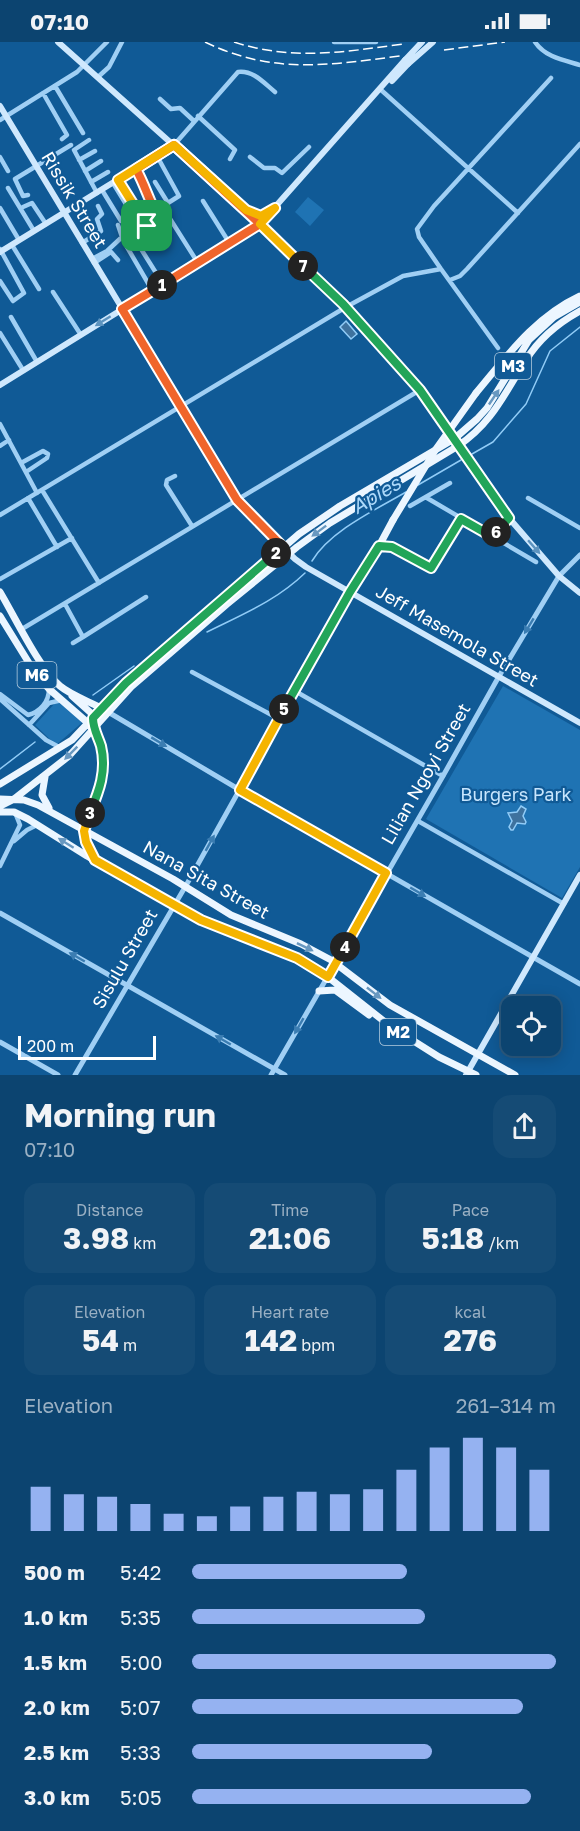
<!DOCTYPE html>
<meta charset="utf-8">
<style>
body{margin:0;font-family:"Golos Text",sans-serif;background:#154b75;color:#f1f3f6;height:100vh;display:flex;flex-direction:column;font-size:22px;white-space:nowrap}
*{box-sizing:border-box;margin:0}
p{font-size:20px;color:#9ab0c3}
.icon{flex:none;width:33px;height:33px;fill:none;stroke:currentColor;stroke-width:2;stroke-linecap:round;stroke-linejoin:round}
.map{position:relative;height:1033px;overflow:hidden}
.side{display:flex;flex-direction:column;background:#0c4470;flex:1}
.side>*{flex:none}
.controls{position:absolute;left:501px;top:954px;display:grid;gap:12px}
.controls a{display:grid;place-items:center;width:60px;height:60px;border-radius:12px;background:#0c4470;box-shadow:0 3px 15px #0003,0 0 0 2px #2c5c83;font-size:30px}
.scale{position:absolute;left:18px;bottom:15px;width:138px;box-sizing:border-box;padding-left:6px;border:3px solid #fff;border-top:0;font-size:16px;line-height:21px;white-space:nowrap;color:#fff;-webkit-text-stroke:4px #105a96;paint-order:stroke}
.pin{position:absolute;display:grid;place-items:center;width:51px;height:51px;color:#fff;margin:-26px;border-radius:12px;box-shadow:0 3px 9px #0006}
.km{position:absolute;width:30px;height:30px;margin:-15px;border-radius:50%;background:#222;color:#fff;font-size:16px;line-height:30px;text-align:center}
.round{display:grid;place-items:center;flex:none;width:63px;height:63px;border-radius:18px;background:#154b75}
.overview{display:flex;align-items:center;justify-content:space-between;height:102px;padding:0 24px}
h1{font-size:33px;font-weight:700;line-height:45px}
.stats{display:grid;grid-template-columns:repeat(3,1fr);gap:9px;height:102px;padding:6px 24px}
.stats div{display:grid;align-content:center;border-radius:15px;background:#154b75;text-align:center}
.stats b{font-size:30px;font-weight:700}
.stats small{font-size:16px;font-weight:400}
.stats p{font-size:16px}
.chart{height:168px;padding:12px 24px}
.chart p{display:flex;justify-content:space-between}
.chart svg{width:100%;height:108px;margin-top:6px;stroke:#95b2f1;stroke-width:6}
ul{padding:0 24px;list-style:none;font-size:20px}
li{display:grid;grid-template-columns:96px 72px 1fr;align-items:center;height:45px}
li i{height:15px;border-radius:8px;background:#95b2f1}
.status{display:flex;justify-content:space-between;align-items:center;height:42px;padding:0 30px;background:#0c4470;direction:ltr}
.status svg{height:16px;fill:currentColor}
.map>svg:first-child{display:block}
.green{fill:#1f73b3}
.water{fill:#3e729e;stroke:#91ccf7;stroke-width:1.5}
.lines{fill:none;stroke-linecap:round;stroke-linejoin:round}
.stream{stroke:#91ccf7;stroke-width:1.5}
.minor{stroke:#a0cff4;stroke-width:4.5}
.tertiary{stroke:#a0cff4;stroke-width:5}
.secondary{stroke:#cfe8fd;stroke-width:6}
.primary{stroke:#ecf6ff;stroke-width:7}
.rail{stroke:#fff;stroke-width:1.5;stroke-dasharray:10 4.5;stroke-linecap:butt}
.secondary-bridge{stroke:#cfe8fd;stroke-width:6}
.primary-bridge{stroke:#ecf6ff;stroke-width:7}
.oneway{fill:#5c93bf}
.oneway2{fill:#6898c0}
.oneway3{fill:#3b7db2}
.split-1-casing{stroke:#fff;stroke-width:12}
.split-2-casing{stroke:#fff;stroke-width:12}
.split-3-casing{stroke:#fff;stroke-width:12}
.split-4-casing{stroke:#fff;stroke-width:12}
.split-5-casing{stroke:#fff;stroke-width:12}
.split-6-casing{stroke:#fff;stroke-width:12}
.split-7-casing{stroke:#fff;stroke-width:12}
.split-8-casing{stroke:#fff;stroke-width:12}
.split-1{stroke:#f0652b;stroke-width:8}
.split-2{stroke:#f0652b;stroke-width:8}
.split-3{stroke:#22a559;stroke-width:8}
.split-4{stroke:#f5b400;stroke-width:8}
.split-5{stroke:#f5b400;stroke-width:8}
.split-6{stroke:#22a559;stroke-width:8}
.split-7{stroke:#22a559;stroke-width:8}
.split-8{stroke:#f5b400;stroke-width:8}
.labels{text-anchor:middle;stroke-width:4.5;stroke-linejoin:round;paint-order:stroke}
.shield{fill:#105a96;stroke:#b7cee0;stroke-width:1.5}
.shield-label{font-size:16px;font-weight:bold;fill:#fff}
.street-label{font-size:18px;fill:#fff;stroke:#105a96}
.park-label{font-size:18px;fill:#c8e6fe;stroke:#105a96}
.water-label{font-size:20px;font-style:italic;fill:#acd9fa;stroke:#105a96}
</style>
<div class="status"><b>07:10</b><svg viewBox="0 0 49 12"><path d="M0 12V9h3v3zM5 12V6h3v6zM10 12V3h3v9zM15 12V0h3v12zM26 1h20v11H26zM47 4h2v5h-2z"/></svg></div>
<div class="map">
<svg width="580" height="1033" viewBox="0 0 580 1033">
<rect width="100%" height="100%" fill="#105a96"/>
<path class="green" d="M 308,155 L 324,168 L 310,184 L 295,170 Z
M 503,644 L 580,688 L 580,825 L 562,856 L 426,777 Z
M 56,660 L 59,660 L 84,679 L 56,703 L 35,683 Z"/>
<path class="water" d="M 346,279 L 357,292 L 351,297 L 340,285 Z
M 521,764 L 526,767 L 523,774 L 526,780 L 525,782 L 517,781 L 513,788 L 511,788 L 509,785 L 512,779 L 508,771 L 517,770 Z"/>
<g class="lines">
<path class="stream" d="M 472,412 L 493,400 L 526,362 L 550,309 L 580,285
M 418,443 L 461,418
M 312,519 C 330,489 375,468 406,450
M 207,590 C 243,572 276,559 305,531
M 93,653 L 134,624
M 0,727 L 35,700"/>
<path class="minor" d="M 334,0 L 376,0
M 535,0 C 545,15 563,18 580,23
M 98,35 L 109,25 L 122,0
M 55,44 L 83,91
M 380,47 L 518,171
M 43,51 L 67,93 L 62,97
M 160,57 L 171,67 L 180,66 L 194,79
M 198,74 L 235,108 L 230,117
M 0,78 L 77,30 L 107,0
M 89,98 L 74,108 L 97,151
M 174,103 L 238,30 C 253,28 264,41 275,50
M 0,115 L 8,129
M 250,115 L 264,126 L 275,126 L 282,131 L 309,105
M 79,118 L 95,109
M 85,129 L 101,119
M 118,138 L 145,182 L 148,183 L 158,175 C 149,159 145,143 136,127
M 91,140 L 108,130
M 155,140 L 168,161 L 179,154 L 157,114
M 113,141 L 140,185
M 8,146 L 34,189
M 102,148 L 121,179
M 28,153 L 23,154 L 15,137 L 71,103
M 203,159 L 230,202
M 23,165 L 32,161 L 46,182
M 0,166 L 19,198
M 167,172 L 198,221
M 136,199 L 163,242
M 82,201 L 101,189 L 97,177 L 102,172 L 98,164
M 12,203 L 39,247
M 127,205 L 152,248
M 0,207 L 24,251 L 13,259 L 0,239
M 92,217 L 107,209 L 122,195 L 118,183
M 94,221 L 111,210 L 118,218
M 450,238 L 460,234 L 467,227 L 580,102
M 53,250 L 81,293
M 11,275 L 37,320
M 0,291 L 23,328
M 498,306 L 441,227 L 419,195 L 417,187 L 434,164 L 551,36
M 0,382 L 37,451
M 0,404 L 9,398
M 21,421 L 43,409 L 48,412 L 47,416 L 26,430
M 175,434 L 167,438 L 166,443 L 192,484
M 42,448 L 99,541
M 28,456 L 57,505
M 427,456 L 536,520
M 528,456 L 580,486
M 410,464 L 450,441
M 0,473 L 346,265 L 403,234 L 441,227
M 491,494 L 509,476
M 379,504 L 392,505 L 432,525 L 461,477
M 0,537 L 72,496
M 65,562 L 83,595 L 146,555
M 22,587 L 420,348
M 73,601 L 83,595
M 192,630 L 279,677
M 295,649 L 443,734
M 0,652 L 28,673 C 40,670 49,660 49,647
M 0,657 L 46,698 L 59,705
M 29,683 L 49,661 L 62,658
M 418,779 L 564,862
M 14,799 L 27,788 L 37,783
M 0,824 L 20,783 L 16,773"/>
<path class="tertiary" d="M 108,670 L 240,748 L 580,942
M 0,871 L 285,1033
M 0,1000 L 58,1033
M 75,1033 L 188,840 L 350,550 L 379,504
M 271,1033 L 443,734 L 498,636 L 559,534 L 580,513"/>
<path class="secondary" d="M 58,0 L 246,168 L 343,262 L 420,348 L 509,476 L 559,534 L 580,551
M 392,39 L 408,22
M 0,64 L 242,465 L 295,517 L 306,525 L 580,681
M 0,210 L 174,103
M 0,343 L 260,182 L 405,18
M 466,1033 L 580,833"/>
<path class="primary" d="M 476,351 C 507,314 535,275 580,254
M 379,504 L 393,478
M 0,550 C 15,575 39,626 60,644 C 72,654 91,660 105,668
M 0,574 L 37,634 L 49,647 L 88,681 L 99,699 L 103,720 L 102,737 L 84,789 L 86,800 L 95,818
M 72,654 L 91,671 L 93,679
M 45,735 L 42,753 L 49,766
M 0,742 L 72,698 L 126,641 L 299,492 L 340,464 L 454,397 L 477,377 L 487,366 L 529,298 L 554,275 L 580,260
M 0,757 L 24,758 L 38,763 L 173,837 L 231,873 L 301,902 L 331,918 L 390,963 L 515,1033
M 0,764 L 14,757 L 69,714 L 132,644 L 227,562 L 297,505 L 330,481 L 458,404 C 493,380 504,352 526,318 C 539,297 558,281 580,269
M 0,770 L 14,770 L 28,777 L 87,814 L 201,878 L 306,921 L 328,935 L 390,984 L 439,1015 L 476,1033
M 319,949 L 335,948 L 369,973"/>
<path class="rail" d="M 205,0 C 273,33 329,23 400,14
M 234,0 C 292,19 344,10 403,2
M 444,8 L 505,0"/>
<path class="secondary-bridge" d="M 405,18 L 422,0
M 408,22 L 433,0"/>
<path class="primary-bridge" d="M 393,478 L 436,407 L 476,351"/>
</g>
<defs><path id="oneway-solid" d="M-6-.8H1V-3.2L6.5 0L1 3.2V.8H-6Z" transform="scale(1.5)"/></defs>
<g class="oneway">
<use href="#oneway-solid" transform="translate(103 279) rotate(148)"/>
<use href="#oneway-solid" transform="translate(534 505) rotate(49)"/>
</g>
<g class="oneway2">
<use href="#oneway-solid" transform="translate(494 355) rotate(-56)"/>
<use href="#oneway-solid" transform="translate(319 489) rotate(143)"/>
<use href="#oneway-solid" transform="translate(71 711) rotate(135)"/>
<use href="#oneway-solid" transform="translate(66 801) rotate(-148)"/>
<use href="#oneway-solid" transform="translate(305 905) rotate(26)"/>
<use href="#oneway-solid" transform="translate(374 951) rotate(38)"/>
</g>
<g class="oneway3">
<use href="#oneway-solid" transform="translate(529 584) rotate(121)"/>
<use href="#oneway-solid" transform="translate(159 700) rotate(31)"/>
<use href="#oneway-solid" transform="translate(210 801) rotate(-61)"/>
<use href="#oneway-solid" transform="translate(418 850) rotate(30)"/>
<use href="#oneway-solid" transform="translate(77 915) rotate(-150)"/>
<use href="#oneway-solid" transform="translate(299 984) rotate(120)"/>
<use href="#oneway-solid" transform="translate(223 998) rotate(-150)"/>
</g>
<g class="lines">
<g class="split-1-casing">
<path id="split-1" d="M 147,184 L 157,178 L 158,175 C 149,159 145,143 136,127 L 174,103 L 260,182 L 162,243"/>
</g>
<g class="split-2-casing">
<path id="split-2" d="M 162,243 L 122,267 L 237,458 L 283,505 L 276,511"/>
</g>
<g class="split-3-casing">
<path id="split-3" d="M 90,771 C 99,749 107,729 101,704 C 98,694 93,687 93,676 L 126,641 L 276,511"/>
</g>
<g class="split-4-casing">
<path id="split-4" d="M 90,771 L 84,789 L 86,800 L 95,818 L 201,878 L 297,916 L 328,935 L 345,905"/>
</g>
<g class="split-5-casing">
<path id="split-5" d="M 284,667 L 240,748 L 386,831 L 345,905"/>
</g>
<g class="split-6-casing">
<path id="split-6" d="M 284,667 L 350,550 L 379,504 L 392,505 L 431,526 L 461,477 L 491,494 L 496,490"/>
</g>
<g class="split-7-casing">
<path id="split-7" d="M 303,224 L 343,262 L 420,348 L 509,476 L 496,490"/>
</g>
<g class="split-8-casing">
<path id="split-8" d="M 147,184 L 118,138 L 174,103 L 246,168 L 261,174 L 275,166 L 260,182 L 303,224"/>
</g>
<use href="#split-1" class="split-1"/>
<use href="#split-2" class="split-2"/>
<use href="#split-3" class="split-3"/>
<use href="#split-4" class="split-4"/>
<use href="#split-5" class="split-5"/>
<use href="#split-6" class="split-6"/>
<use href="#split-7" class="split-7"/>
<use href="#split-8" class="split-8"/>
</g>
<g class="labels">
<g class="shield">
<rect x="495" y="311" width="36" height="26" rx="4.5"/>
<rect x="17.5" y="620" width="39" height="26" rx="4.5"/>
<rect x="380" y="977" width="36" height="26" rx="4.5"/>
</g>
<g class="shield-label">
<text x="513" y="330">M3</text>
<text x="37" y="639">M6</text>
<text x="398" y="996">M2</text>
</g>
<g class="street-label">
<text transform="translate(74 158) rotate(59)" y="6">Rissik Street</text>
<text transform="translate(457 594) rotate(30)" y="6">Jeff Masemola Street</text>
<text transform="translate(426 732) rotate(-60)" y="6">Lilian Ngoyi Street</text>
<text transform="translate(206 838) rotate(29)" y="6">Nana Sita Street</text>
<text transform="translate(125 917) rotate(-60)" y="6">Sisulu Street</text>
</g>
<g class="park-label">
<text x="516" y="759">Burgers Park</text>
</g>
<g class="water-label">
<text transform="translate(376 453) rotate(-31)" y="7">Apies</text>
</g>
</g>
</svg>
<div class="controls">
<a><svg class="icon" aria-label="locate" viewBox="0 0 24 24"><circle cx="12" cy="12" r="6"/><path d="M12 2v4M12 18v4M2 12h4M18 12h4"/></svg></a>
</div>
<div class="scale">200 m</div>
<div class="pin" style="left:147px;top:184px;background:#1e9e55"><svg class="icon" aria-label="arrive" viewBox="0 0 24 24"><path d="M6 21V4h12l-3 4 3 4H6"/></svg></div>
<b class="km" style="left:162px;top:243px">1</b>
<b class="km" style="left:276px;top:511px">2</b>
<b class="km" style="left:90px;top:771px">3</b>
<b class="km" style="left:345px;top:905px">4</b>
<b class="km" style="left:284px;top:667px">5</b>
<b class="km" style="left:496px;top:490px">6</b>
<b class="km" style="left:303px;top:224px">7</b>
</div>
<section class="side">
<div class="overview"><div><h1>Morning run</h1><p>07:10</p></div><a class="round"><svg class="icon" aria-label="share" viewBox="0 0 24 24"><path d="M12 15V3M7 8l5-5 5 5M5 13v7h14v-7"/></svg></a></div>
<div class="stats">
<div><p>Distance</p><b>3.98<small> km</small></b></div>
<div><p>Time</p><b>21:06</b></div>
<div><p>Pace</p><b>5:18<small> /km</small></b></div>
</div>
<div class="stats">
<div><p>Elevation</p><b>54<small> m</small></b></div>
<div><p>Heart rate</p><b>142<small> bpm</small></b></div>
<div><p>kcal</p><b>276</b></div>
</div>
<div class="chart"><p><span>Elevation</span>261–314 m</p>
<svg viewBox="0 0 160 44" preserveAspectRatio="none"><path d="M5 44V26M15 44V29M25 44V30M35 44V33M45 44V37M55 44V38M65 44V34M75 44V30M85 44V28M95 44V29M105 44V27M115 44V19M125 44V10M135 44V6M145 44V10M155 44V19"/></svg>
</div>
<ul>
<li><b>500 m</b>5:42<i style="width:59%"></i></li>
<li><b>1.0 km</b>5:35<i style="width:64%"></i></li>
<li><b>1.5 km</b>5:00<i style="width:100%"></i></li>
<li><b>2.0 km</b>5:07<i style="width:91%"></i></li>
<li><b>2.5 km</b>5:33<i style="width:66%"></i></li>
<li><b>3.0 km</b>5:05<i style="width:93%"></i></li>
</ul>
</section>
